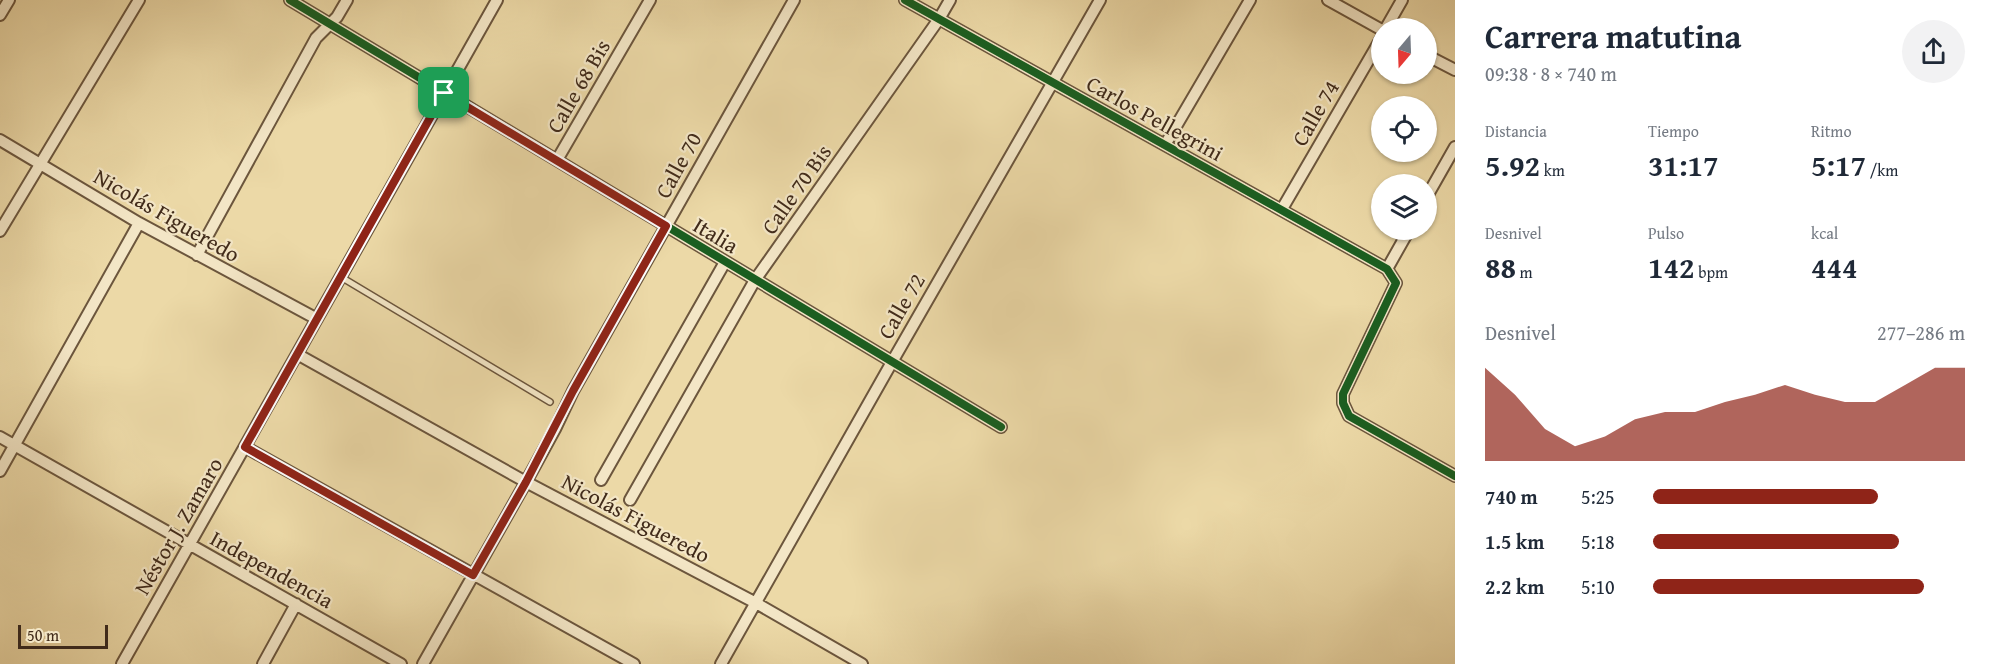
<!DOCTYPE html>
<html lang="es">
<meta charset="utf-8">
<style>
body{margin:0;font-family:"Gentium Book Plus",serif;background:#f2f2f3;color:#1f2937;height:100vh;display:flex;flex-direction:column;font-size:22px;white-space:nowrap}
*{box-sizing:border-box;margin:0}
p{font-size:20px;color:#747a83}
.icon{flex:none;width:33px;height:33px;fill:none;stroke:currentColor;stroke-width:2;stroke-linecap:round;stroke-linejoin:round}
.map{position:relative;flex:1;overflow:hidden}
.sheet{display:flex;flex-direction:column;background:#fff;width:540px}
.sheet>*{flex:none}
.needle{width:39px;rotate:199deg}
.tools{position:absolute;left:1371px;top:18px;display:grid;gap:12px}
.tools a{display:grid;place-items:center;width:66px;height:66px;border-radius:50%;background:#fff;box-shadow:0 2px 4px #0004;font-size:30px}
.scale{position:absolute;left:18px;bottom:15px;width:90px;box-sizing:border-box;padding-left:6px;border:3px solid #412b1a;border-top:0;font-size:16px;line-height:21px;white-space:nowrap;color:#412b1a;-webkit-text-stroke:4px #f3e6c6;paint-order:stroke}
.pin{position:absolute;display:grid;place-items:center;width:51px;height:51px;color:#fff;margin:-26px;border-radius:12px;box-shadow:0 3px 9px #0006}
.round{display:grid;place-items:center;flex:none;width:63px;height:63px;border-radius:32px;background:#f2f2f3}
.headline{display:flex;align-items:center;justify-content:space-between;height:102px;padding:0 30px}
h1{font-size:33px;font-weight:700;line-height:45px}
.figures{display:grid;grid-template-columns:repeat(3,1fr);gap:9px;height:102px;padding:6px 30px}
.figures div{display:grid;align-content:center}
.figures b{font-size:30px;font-weight:700}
.figures small{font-size:16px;font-weight:400}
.figures p{font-size:16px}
.chart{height:168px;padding:12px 30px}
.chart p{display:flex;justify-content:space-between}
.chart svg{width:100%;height:108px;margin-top:6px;fill:#8f2418;opacity:.7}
ul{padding:0 30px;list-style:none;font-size:20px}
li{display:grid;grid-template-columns:96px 72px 1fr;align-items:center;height:45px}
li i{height:15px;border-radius:8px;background:#8f2418}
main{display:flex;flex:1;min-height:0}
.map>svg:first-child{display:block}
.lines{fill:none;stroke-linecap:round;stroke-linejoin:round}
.service-casing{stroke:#6c563d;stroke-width:8}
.minor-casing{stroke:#6c563d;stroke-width:14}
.service{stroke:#f3e6c6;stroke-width:5}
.minor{stroke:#f3e6c6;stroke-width:10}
.cycleway-casing{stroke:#f3e6c6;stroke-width:11}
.cycleway{stroke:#1b5e20;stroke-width:8}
.route-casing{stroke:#fff;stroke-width:12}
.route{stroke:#8f2418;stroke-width:8}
.labels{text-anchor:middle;stroke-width:4.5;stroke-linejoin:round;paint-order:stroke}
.street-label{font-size:22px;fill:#412b1a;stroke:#f3e6c6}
</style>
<main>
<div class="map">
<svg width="1455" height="664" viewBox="0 0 1455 664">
<rect width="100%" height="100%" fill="#ecd9a7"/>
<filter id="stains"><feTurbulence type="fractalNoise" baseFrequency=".00333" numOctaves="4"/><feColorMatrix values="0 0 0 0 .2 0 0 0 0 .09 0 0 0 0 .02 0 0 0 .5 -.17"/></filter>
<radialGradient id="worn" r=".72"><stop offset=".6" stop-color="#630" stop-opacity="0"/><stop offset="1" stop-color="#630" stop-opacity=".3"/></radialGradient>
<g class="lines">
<g class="service-casing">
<path id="service" d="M 341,277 L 550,402"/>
</g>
<g class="minor-casing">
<path id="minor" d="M 290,0 L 1001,427
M 905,0 L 1387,269 L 1396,283 L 1343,394 L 1343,403 L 1349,416 L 1455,476
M 1328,0 L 1382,30
M 0,15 L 9,0
M 1386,28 L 1402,0
M 1426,55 L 1455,70
M 0,140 L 139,223 L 317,319
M 1165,145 L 1250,0
M 557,160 L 650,0
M 1426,198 L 1455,147
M 1282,209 L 1382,37
M 0,231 L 139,0
M 197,255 L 316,38 L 337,17 L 347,0
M 1387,269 L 1409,230
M 297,354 L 526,482 L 756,603 L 862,664
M 0,437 L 401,664
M 245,447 L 634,664
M 0,471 L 139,223
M 601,480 L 725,262
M 630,500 L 755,280 L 939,19 L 950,0
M 122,664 L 497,0
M 263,664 L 296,604
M 423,664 L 526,482 L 555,429 L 573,391 L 794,0
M 721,664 L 892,362 L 1100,0"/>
</g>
<use href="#service" class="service"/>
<use href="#minor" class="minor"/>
<g class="cycleway-casing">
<path id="cycleway" d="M 290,0 L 1001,427
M 905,0 L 1387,269 L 1396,283 L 1343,394 L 1343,403 L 1349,416 L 1455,476"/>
</g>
<use href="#cycleway" class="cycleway"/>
</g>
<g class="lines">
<g class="route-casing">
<path id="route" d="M 444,93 L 666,226 L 573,391 L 526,482 L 473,575 L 245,447 Z"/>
</g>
<use href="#route" class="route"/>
</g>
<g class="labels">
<g class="street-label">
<text transform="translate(578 86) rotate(-60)" y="8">Calle 68 Bis</text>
<text transform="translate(1315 113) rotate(-60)" y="8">Calle 74</text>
<text transform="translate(1155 118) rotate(29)" y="8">Carlos Pellegrini</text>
<text transform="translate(678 165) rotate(-61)" y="8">Calle 70</text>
<text transform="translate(796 189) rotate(-55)" y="8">Calle 70 Bis</text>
<text transform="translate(167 215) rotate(30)" y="8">Nicolás Figueredo</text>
<text transform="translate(716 235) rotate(31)" y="8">Italia</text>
<text transform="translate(901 306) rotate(-60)" y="8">Calle 72</text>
<text transform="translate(636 518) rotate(28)" y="8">Nicolás Figueredo</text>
<text transform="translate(178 526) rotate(-60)" y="8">Néstor J. Zamaro</text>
<text transform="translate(272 569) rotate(29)" y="8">Independencia</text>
</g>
</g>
<rect width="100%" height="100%" filter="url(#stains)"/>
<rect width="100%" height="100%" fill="url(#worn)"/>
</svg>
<div class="tools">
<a><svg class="needle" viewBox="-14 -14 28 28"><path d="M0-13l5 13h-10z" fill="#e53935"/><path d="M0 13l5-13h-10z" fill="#747a83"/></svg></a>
<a><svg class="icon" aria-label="locate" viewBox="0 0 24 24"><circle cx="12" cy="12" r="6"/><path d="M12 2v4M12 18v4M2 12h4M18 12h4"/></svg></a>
<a><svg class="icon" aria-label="layers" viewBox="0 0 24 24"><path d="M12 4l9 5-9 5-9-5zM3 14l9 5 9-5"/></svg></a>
</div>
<div class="scale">50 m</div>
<div class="pin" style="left:444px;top:93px;background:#1e9e55"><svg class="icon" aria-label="arrive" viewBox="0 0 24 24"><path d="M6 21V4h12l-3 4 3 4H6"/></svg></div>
</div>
<section class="sheet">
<div class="headline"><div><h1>Carrera matutina</h1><p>09:38 · 8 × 740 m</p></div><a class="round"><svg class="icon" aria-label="share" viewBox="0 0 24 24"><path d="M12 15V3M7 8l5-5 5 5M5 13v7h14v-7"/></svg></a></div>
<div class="figures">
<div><p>Distancia</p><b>5.92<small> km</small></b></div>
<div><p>Tiempo</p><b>31:17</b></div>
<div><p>Ritmo</p><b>5:17<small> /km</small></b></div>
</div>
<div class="figures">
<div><p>Desnivel</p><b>88<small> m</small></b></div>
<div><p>Pulso</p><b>142<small> bpm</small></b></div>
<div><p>kcal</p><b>444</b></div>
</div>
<div class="chart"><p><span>Desnivel</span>277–286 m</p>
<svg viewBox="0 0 160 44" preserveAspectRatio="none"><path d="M0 44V6L10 17L20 31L30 38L40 34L50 27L60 24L70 24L80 20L90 17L100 13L110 17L120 20L130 20L140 13L150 6L160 6V44z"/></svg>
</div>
<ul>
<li><b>740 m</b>5:25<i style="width:72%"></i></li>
<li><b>1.5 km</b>5:18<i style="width:79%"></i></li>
<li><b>2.2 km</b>5:10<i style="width:87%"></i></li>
</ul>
</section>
</main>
